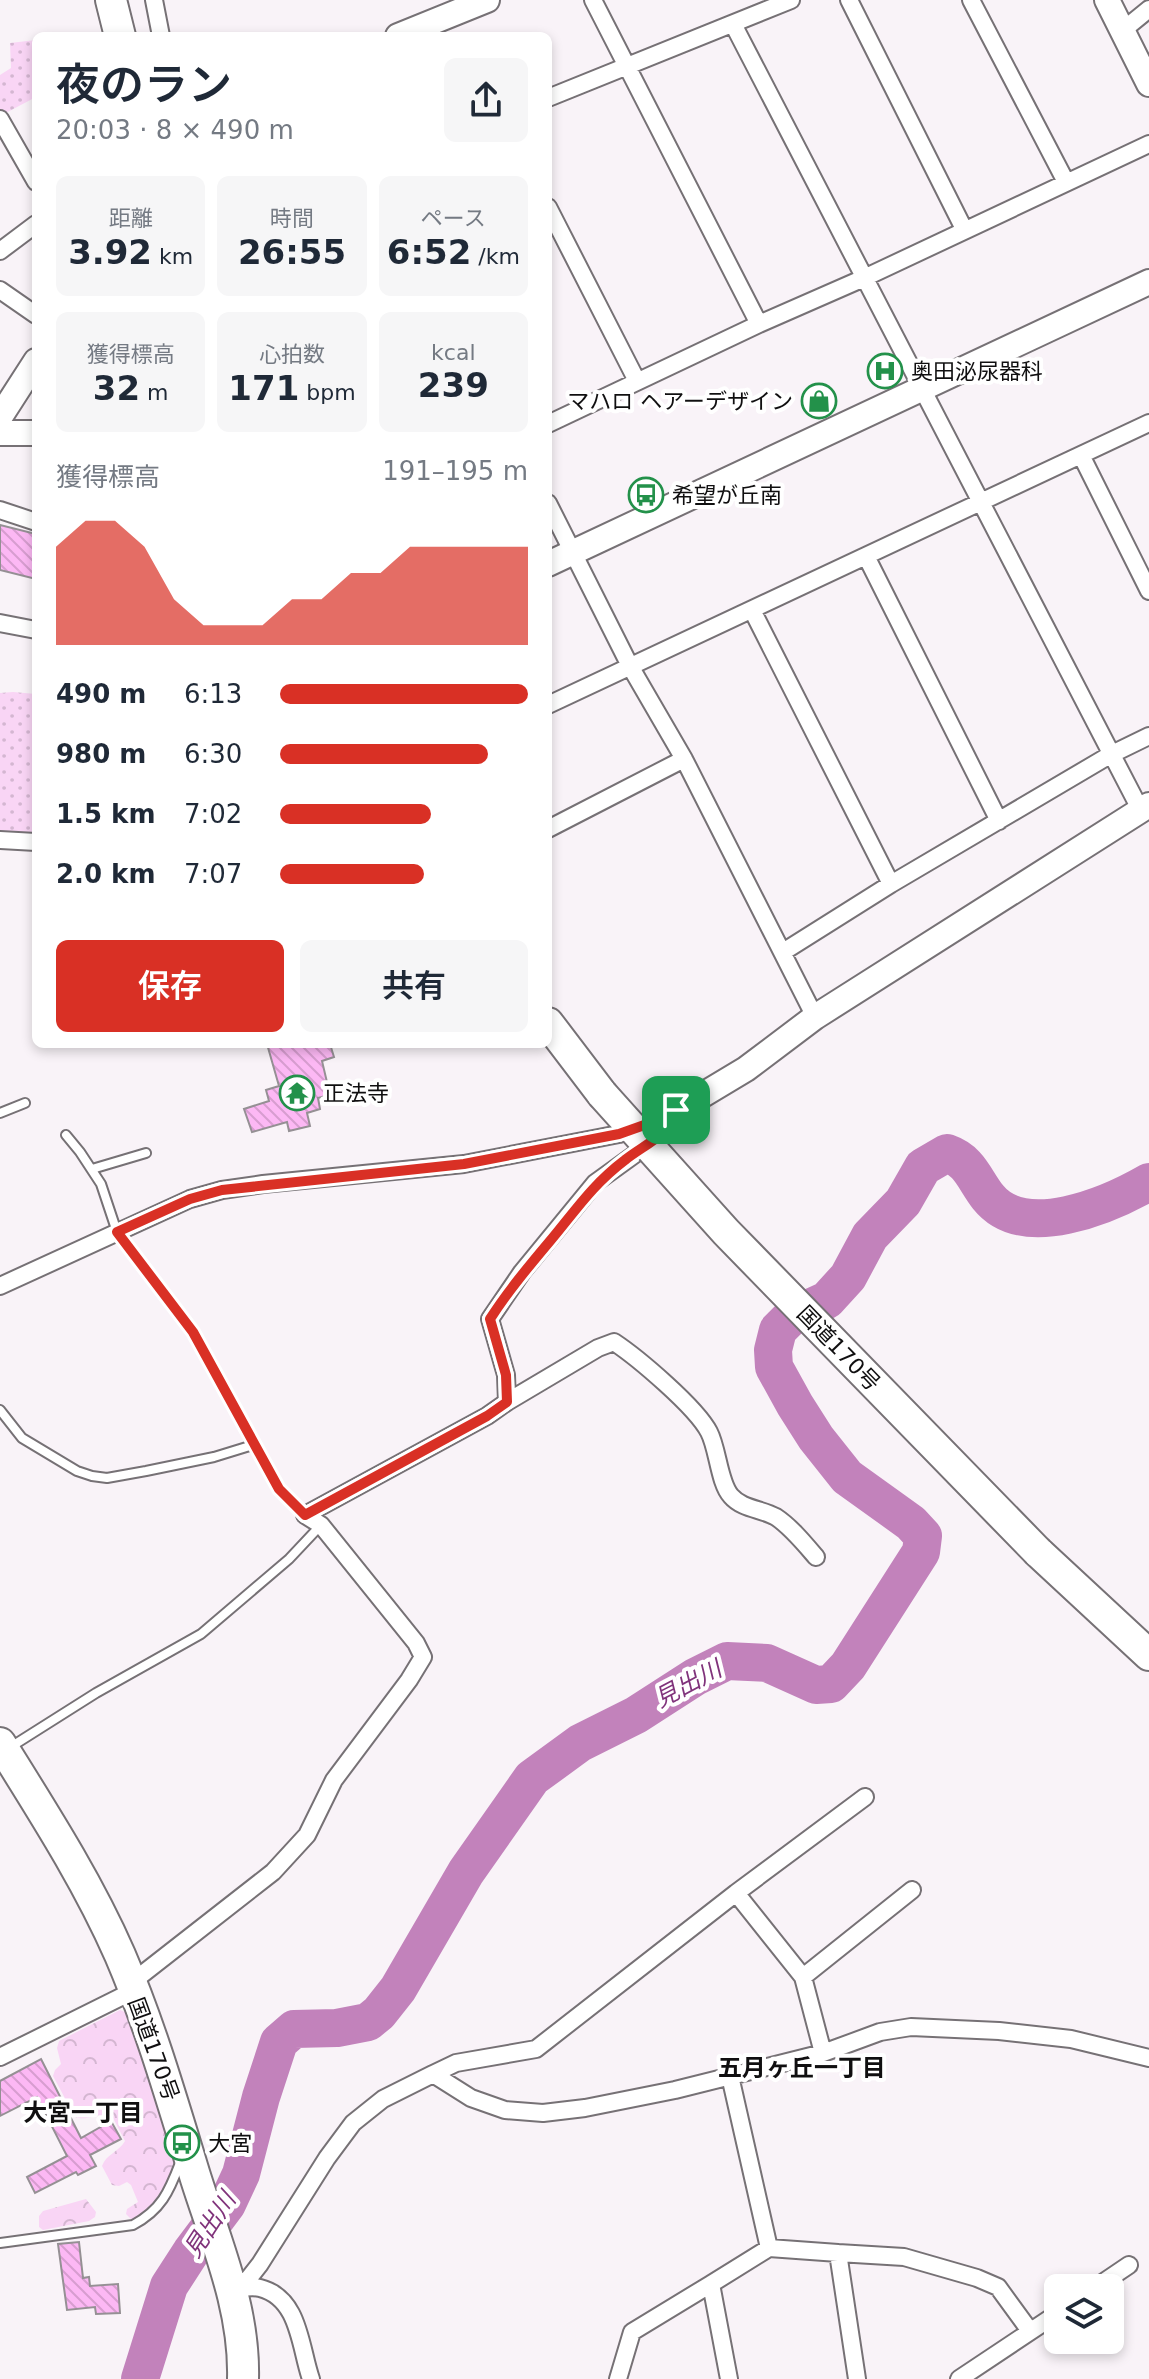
<!DOCTYPE html>
<html lang="ja">
<meta charset="utf-8">
<style>
body{margin:0;font-family:"DejaVu Sans","Noto Sans JP",sans-serif;background:#f6f6f7;color:#1f2937;height:100vh;display:flex;flex-direction:column;font-size:30px;white-space:nowrap}
*{box-sizing:border-box;margin:0}
p{font-size:26px;color:#747a83}
.icon{flex:none;width:44px;height:44px;fill:none;stroke:currentColor;stroke-width:2;stroke-linecap:round;stroke-linejoin:round}
.map{position:relative;flex:1;overflow:hidden}
.details{position:absolute;left:32px;top:32px;width:520px;height:1016px;display:flex;flex-direction:column;background:#fff;border-radius:12px;box-shadow:0 4px 12px #0003}
.details>*{flex:none}
.tools{position:absolute;left:1044px;top:2274px;display:grid;gap:16px}
.tools a{display:grid;place-items:center;width:80px;height:80px;border-radius:12px;background:#fff;box-shadow:0 4px 12px #0003;font-size:40px}
.pin{position:absolute;display:grid;place-items:center;width:68px;height:68px;color:#fff;margin:-34px;border-radius:16px;box-shadow:0 4px 12px #0006}
.round{display:grid;place-items:center;flex:none;width:84px;height:84px;border-radius:12px;background:#f6f6f7}
.overview{display:flex;align-items:center;justify-content:space-between;height:136px;padding:0 24px}
h1{font-size:44px;font-weight:600;line-height:60px}
.metrics{display:grid;grid-template-columns:repeat(3,1fr);gap:12px;height:136px;padding:8px 24px}
.metrics div{display:grid;align-content:center;border-radius:12px;background:#f6f6f7;text-align:center}
.metrics b{font-size:34px;font-weight:600}
.metrics small{font-size:22px;font-weight:400}
.metrics p{font-size:22px}
.chart{height:224px;padding:16px 24px}
.chart p{display:flex;justify-content:space-between}
.chart svg{width:100%;height:144px;margin-top:8px;fill:#d93025;opacity:.7}
.button{display:flex;gap:16px;margin-top:auto;padding:16px 24px}
.button a{flex:1;height:92px;border-radius:12px;background:#d93025;color:#fff;font-size:32px;font-weight:600;line-height:92px;text-align:center}
.button a+a{background:#f6f6f7;color:#1f2937}
ul{padding:0 24px;list-style:none;font-size:26px}
li{display:grid;grid-template-columns:128px 96px 1fr;align-items:center;height:60px}
li i{height:20px;border-radius:10px;background:#d93025}
.map>svg:first-child{display:block}
.forest{fill:url(#forest-crowns)}
.park{fill:url(#park-dots)}
.lines{fill:none;stroke-linecap:round;stroke-linejoin:round}
.river{stroke:#c282bb;stroke-width:38}
.building{fill:url(#building-back-hatch);stroke:#959094;stroke-width:2}
.lane-casing{stroke:#767175;stroke-width:12}
.street-casing{stroke:#767175;stroke-width:20}
.secondary-casing{stroke:#767175;stroke-width:28}
.highway-casing{stroke:#767175;stroke-width:34}
.lane{stroke:#fff;stroke-width:8}
.street{stroke:#fff;stroke-width:16}
.secondary{stroke:#fff;stroke-width:24}
.highway{stroke:#fff;stroke-width:30}
.highway-bridge-casing{stroke:#767175;stroke-width:34;stroke-linecap:butt}
.highway-bridge{stroke:#fff;stroke-width:30}
.route-casing{stroke:#fff;stroke-width:16}
.route{stroke:#d93025;stroke-width:10}
.labels{text-anchor:middle;stroke-width:8;stroke-linejoin:round;paint-order:stroke}
.poi-label{font-size:22px;fill:#100f10;stroke:#fff;text-anchor:start}
.street-label{font-size:22px;fill:#100f10;stroke:#fff}
.water-label{font-size:24px;font-style:italic;fill:#80337b;stroke:#fff}
.neighbourhood-label{font-size:24px;font-weight:bold;fill:#100f10;stroke:#fff}
</style>
<div class="map">
<svg width="1149" height="2379" viewBox="0 0 1149 2379">
<defs>
<pattern id="forest-crowns" width="20" height="18" patternUnits="userSpaceOnUse" patternTransform="scale(2)"><rect width="20" height="18" fill="#f9d5f5"/><path d="M2 6a3 3 0 1 1 6 0M12 15a3 3 0 1 1 6 0" fill="none" stroke="#d4b6d1"/></pattern>
<pattern id="park-dots" width="8" height="8" patternUnits="userSpaceOnUse" patternTransform="scale(2)"><rect width="8" height="8" fill="#f9d5f5"/><path d="M2 2h.1M6 6h.1" fill="none" stroke="#d4b6d1" stroke-width="1.8" stroke-linecap="round"/></pattern>
<pattern id="building-back-hatch" width="6" height="6" patternUnits="userSpaceOnUse" patternTransform="scale(2)"><rect width="6" height="6" fill="#fcb8f4"/><path d="M-1 5l2 2M0 0l6 6M5-1l2 2" fill="none" stroke="#d79dd0"/></pattern>
</defs>
<rect width="100%" height="100%" fill="#f9f3f8"/>
<path class="forest" d="M 120,2010 L 127,2013 L 164,2112 L 176,2163 C 164,2186 156,2207 132,2220 L 126,2214 L 127,2209 L 138,2202 L 131,2185 L 127,2182 L 119,2186 L 112,2185 L 102,2166 C 106,2154 119,2152 125,2141 L 112,2116 C 99,2111 88,2122 75,2117 L 53,2076 L 55,2070 L 61,2064 L 57,2048 L 59,2041 Z
M 86,2199 L 96,2212 L 95,2217 L 89,2221 L 43,2230 L 39,2227 L 39,2216 L 43,2211 Z"/>
<path class="park" d="M 36,40 L 36,97 L 0,116 L 0,75 L 11,68 L 10,43 Z
M 13,692 L 36,694 L 36,837 L 0,836 L 0,693 Z"/>
<g class="lines">
<path class="river" d="M 140,2379 L 169,2286 L 191,2252 L 227,2204 L 241,2174 L 261,2097 L 279,2042 L 294,2029 L 337,2028 L 368,2022 L 379,2013 L 398,1989 L 466,1872 L 532,1778 L 580,1743 L 636,1715 L 695,1677 L 727,1661 L 767,1663 L 816,1685 L 831,1684 L 848,1666 L 921,1552 L 923,1536 L 911,1523 L 847,1477 L 816,1438 L 795,1405 L 774,1367 L 773,1350 L 778,1330 L 792,1316 L 827,1300 L 848,1277 L 870,1236 L 903,1202 L 923,1167 L 947,1153 C 970,1161 974,1179 988,1197 C 1024,1242 1109,1205 1149,1182"/>
</g>
<path class="building" d="M 0,525 L 36,534 L 36,579 L 0,570 Z
M 267,1044 L 330,1044 L 334,1057 L 322,1061 L 330,1095 L 318,1098 L 320,1109 L 307,1113 L 310,1126 L 289,1131 L 287,1122 L 252,1132 L 244,1109 L 269,1101 L 266,1090 L 279,1086 Z
M 41,2059 L 81,2138 L 111,2121 L 121,2139 L 90,2155 L 96,2166 L 78,2175 L 76,2172 L 35,2193 L 27,2177 L 67,2156 L 37,2097 L 0,2116 L 0,2081 Z
M 79,2242 L 83,2278 L 89,2277 L 90,2286 L 118,2284 L 120,2313 L 96,2314 L 95,2307 L 67,2310 L 58,2244 Z"/>
<g class="lines">
<g class="lane-casing">
<path id="lane" d="M 0,1113 L 25,1103
M 66,1135 L 80,1152 L 101,1184 L 117,1232 L 193,1332 L 210,1360 L 253,1445 L 279,1489 L 305,1515
M 92,1169 L 146,1153
M 0,1410 L 22,1438 L 77,1471 L 92,1476 L 107,1478 L 146,1471 L 214,1457 L 253,1445
M 9,1748 L 96,1693 L 201,1634 L 289,1559 L 321,1525
M 0,2243 L 133,2225 C 161,2210 169,2192 180,2163"/>
</g>
<g class="street-casing">
<path id="street" d="M 154,0 L 161,36
M 593,0 L 759,324
M 849,0 L 964,229
M 971,0 L 1066,182
M 733,24 L 1140,809
M 1122,31 L 1149,9
M 548,98 L 791,0
M 0,119 L 36,182
M 548,207 L 637,381
M 0,251 L 36,224
M 0,290 L 36,315
M 548,424 L 759,324 L 864,278 L 1149,144
M 1081,455 L 1149,591
M 548,503 L 630,666 L 684,759 L 815,1017
M 0,510 L 36,522
M 866,556 L 999,821
M 752,610 L 891,884
M 0,623 L 36,630
M 548,705 L 1149,423
M 548,829 L 684,759
M 0,840 L 36,842
M 783,952 L 891,884 L 1110,755 L 1149,736
M 0,1286 L 190,1199 L 222,1190 L 263,1184 L 464,1164 L 619,1134 L 650,1123 L 701,1096
M 507,1402 L 598,1348 L 614,1342 C 638,1358 696,1407 709,1432 C 718,1449 719,1483 731,1496 C 742,1509 762,1509 776,1517 C 791,1527 804,1543 816,1557
M 305,1515 L 487,1416 L 507,1402 L 506,1375 L 490,1319 L 522,1272 L 595,1183 L 663,1134 L 673,1121 L 676,1110
M 736,1893 L 803,1977 L 823,2053
M 803,1977 L 912,1890
M 131,1983 L 273,1872 L 307,1835 L 334,1780 L 409,1680 L 423,1657 L 416,1643 L 321,1525 L 305,1515
M 0,2057 L 133,1991
M 433,2074 L 456,2063 L 536,2049 L 736,1893 L 865,1797
M 730,2076 L 769,2248
M 838,2253 L 904,2257 L 977,2278 L 998,2287 L 1030,2331
M 1095,2288 L 1129,2265
M 232,2289 L 249,2278 L 260,2264 L 327,2158 L 353,2123 L 383,2099 L 433,2074 L 471,2098 L 505,2110 L 543,2113 L 585,2108 L 675,2090 L 823,2053 L 880,2032 L 911,2027 L 999,2031 L 1071,2039 L 1149,2058
M 234,2289 C 242,2288 252,2286 260,2288 C 300,2298 300,2348 311,2379
M 618,2379 L 632,2332 L 711,2284
M 729,2379 L 711,2284 L 769,2248 L 838,2253 L 857,2379
M 959,2379 L 1058,2313"/>
</g>
<g class="secondary-casing">
<path id="secondary" d="M 1107,0 L 1149,84
M 398,36 L 487,0
M 0,417 L 36,361
M 0,433 L 36,433
M 548,564 L 1149,282
M 701,1096 L 746,1069 L 815,1017 L 1149,805"/>
</g>
<g class="highway-casing">
<path id="highway" d="M 111,0 L 120,36
M 548,1023 L 602,1094
M 1038,1552 L 1149,1655
M 0,1743 C 43,1812 87,1880 120,1955 C 151,2027 173,2104 196,2179 C 217,2245 245,2309 243,2379"/>
</g>
<use href="#lane" class="lane"/>
<use href="#street" class="street"/>
<use href="#secondary" class="secondary"/>
<use href="#highway" class="highway"/>
<g class="highway-bridge-casing">
<path id="highway-bridge" d="M 602,1094 L 726,1232 L 1038,1552"/>
</g>
<use href="#highway-bridge" class="highway-bridge"/>
</g>
<g class="lines">
<g class="route-casing">
<path id="route" d="M 676,1110 C 669,1136 645,1144 625,1160 C 592,1185 576,1210 550,1241 C 529,1266 508,1291 490,1319 L 506,1375 L 507,1402 L 487,1416 L 305,1515 L 279,1489 L 193,1332 L 117,1232 L 190,1199 L 222,1190 L 464,1164 L 619,1134 L 650,1123 Z"/>
</g>
<use href="#route" class="route"/>
</g>
<defs>
<g id="hospital-ring" transform="scale(1.8)"><circle r="9.5" fill="#fff" stroke="#23914a" stroke-width="1.5"/><path d="M-5-5h3v3.5h4V-5h3V5h-3V1.5h-4V5h-3Z" fill="#23914a"/></g>
<g id="shop-ring" transform="scale(1.8)"><circle r="9.5" fill="#fff" stroke="#23914a" stroke-width="1.5"/><path d="M-5-2.5h2.3a2.7 3.5 0 0 1 5.4 0H5L5.5 6h-11ZM-1.5-2.5h3a1.5 2.3 0 0 0-3 0Z" fill="#23914a"/></g>
<g id="bus-ring" transform="scale(1.8)"><circle r="9.5" fill="#fff" stroke="#23914a" stroke-width="1.5"/><path d="M-5-6H5V4H4V6H2V4H-2V6H-4V4H-5ZM-3.5-4V0h7V-4ZM-3.5 1.2v1.5H-2V1.2ZM2 1.2v1.5H3.5V1.2Z" fill="#23914a"/></g>
<g id="temple-ring" transform="scale(1.8)"><circle r="9.5" fill="#fff" stroke="#23914a" stroke-width="1.5"/><path d="M0-6L5-2H3V0L6.5 2.5H4V6H1.5V3h-3V6H-4V2.5H-6.5L-3 0V-2H-5Z" fill="#23914a"/></g>
</defs>
<g fill-rule="evenodd">
<use href="#hospital-ring" x="885" y="371"/>
<use href="#shop-ring" x="819" y="401"/>
<use href="#bus-ring" x="646" y="495"/>
<use href="#temple-ring" x="297" y="1093"/>
<use href="#bus-ring" x="182" y="2143"/>
</g>
<g class="labels">
<g class="poi-label">
<text x="911" y="379">奥田泌尿器科</text>
<text x="793" y="409" text-anchor="end">マハロ ヘアーデザイン</text>
<text x="672" y="503">希望が丘南</text>
<text x="323" y="1101">正法寺</text>
<text x="208" y="2151">大宮</text>
</g>
<g class="street-label">
<text transform="translate(839 1348) rotate(46)" y="8">国道170号</text>
<text transform="translate(154 2049) rotate(70)" y="8">国道170号</text>
</g>
<g class="water-label">
<text transform="translate(688 1684) rotate(-28)" y="8">見出川</text>
<text transform="translate(210 2225) rotate(-57)" y="8">見出川</text>
</g>
<g class="neighbourhood-label">
<text x="802" y="2076">五月ヶ丘一丁目</text>
<text x="83" y="2121">大宮一丁目</text>
</g>
</g>
</svg>
<div class="tools">
<a><svg class="icon" aria-label="layers" viewBox="0 0 24 24"><path d="M12 4l9 5-9 5-9-5zM3 14l9 5 9-5"/></svg></a>
</div>
<div class="pin" style="left:676px;top:1110px;background:#1e9e55"><svg class="icon" aria-label="arrive" viewBox="0 0 24 24"><path d="M6 21V4h12l-3 4 3 4H6"/></svg></div>
<section class="details">
<div class="overview"><div><h1>夜のラン</h1><p>20:03 · 8 × 490 m</p></div><a class="round"><svg class="icon" aria-label="share" viewBox="0 0 24 24"><path d="M12 15V3M7 8l5-5 5 5M5 13v7h14v-7"/></svg></a></div>
<div class="metrics">
<div><p>距離</p><b>3.92<small> km</small></b></div>
<div><p>時間</p><b>26:55</b></div>
<div><p>ペース</p><b>6:52<small> /km</small></b></div>
</div>
<div class="metrics">
<div><p>獲得標高</p><b>32<small> m</small></b></div>
<div><p>心拍数</p><b>171<small> bpm</small></b></div>
<div><p>kcal</p><b>239</b></div>
</div>
<div class="chart"><p><span>獲得標高</span>191–195 m</p>
<svg viewBox="0 0 160 44" preserveAspectRatio="none"><path d="M0 44V14L10 6L20 6L30 14L40 30L50 38L60 38L70 38L80 30L90 30L100 22L110 22L120 14L130 14L140 14L150 14L160 14V44z"/></svg>
</div>
<ul>
<li><b>490 m</b>6:13<i style="width:100%"></i></li>
<li><b>980 m</b>6:30<i style="width:84%"></i></li>
<li><b>1.5 km</b>7:02<i style="width:61%"></i></li>
<li><b>2.0 km</b>7:07<i style="width:58%"></i></li>
</ul>
<div class="button"><a>保存</a><a>共有</a></div>
</section>
</div>
